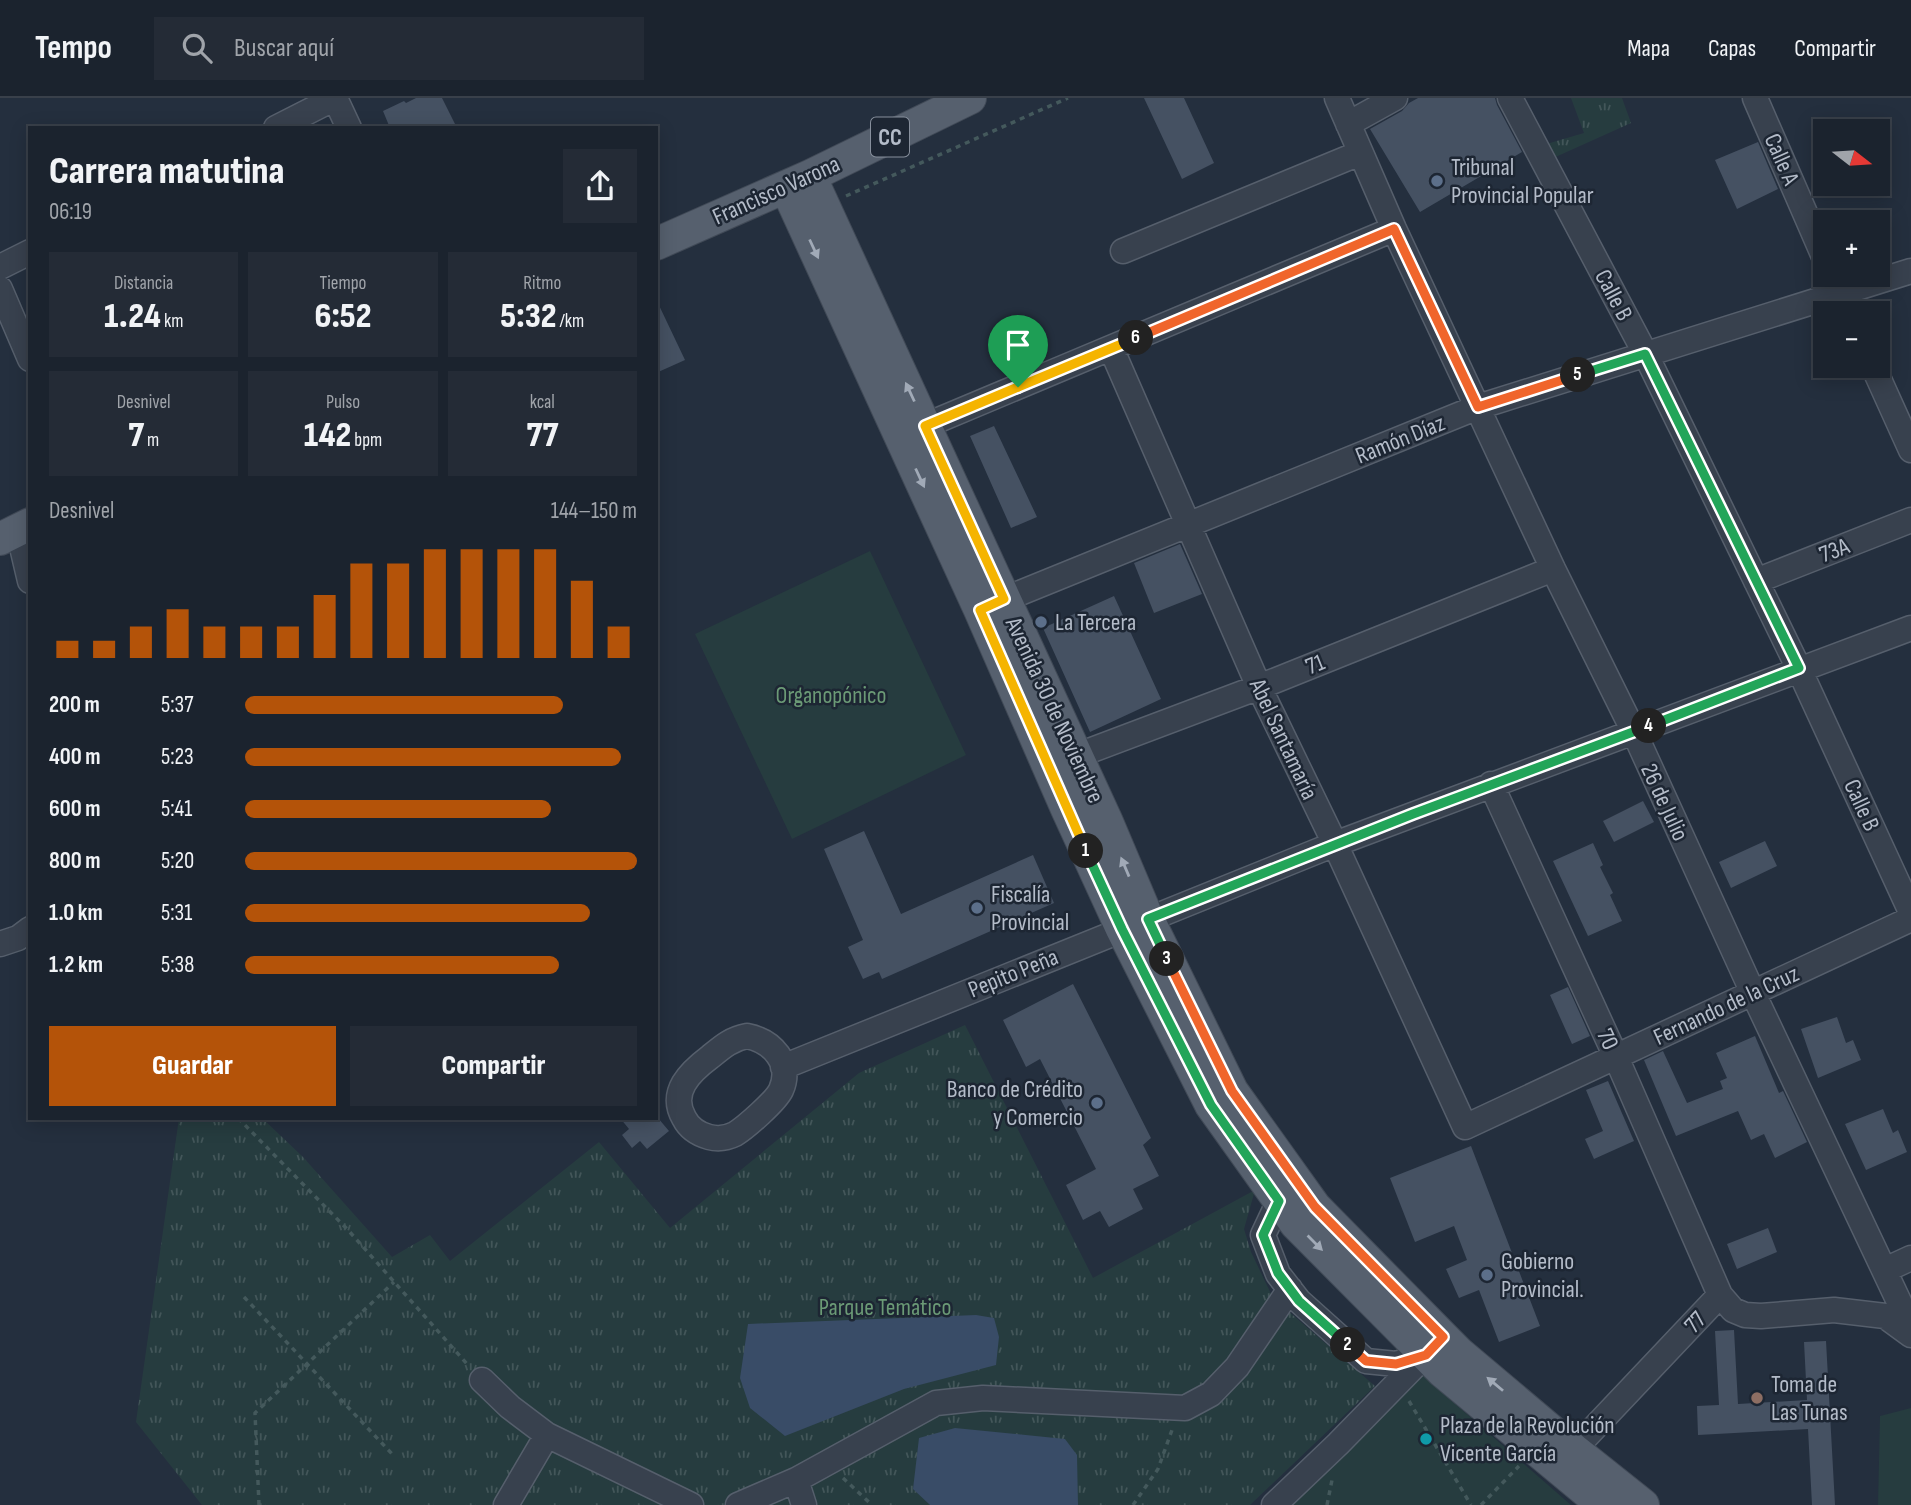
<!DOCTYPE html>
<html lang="es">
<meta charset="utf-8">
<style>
body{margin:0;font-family:"Sofia Sans Condensed",sans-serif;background:#242b36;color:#f1f3f6;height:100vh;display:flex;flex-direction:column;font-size:26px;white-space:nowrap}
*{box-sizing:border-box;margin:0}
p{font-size:23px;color:#a0a4aa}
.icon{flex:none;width:38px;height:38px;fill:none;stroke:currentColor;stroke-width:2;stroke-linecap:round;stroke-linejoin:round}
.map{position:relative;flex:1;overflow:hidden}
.drawer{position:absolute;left:28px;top:28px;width:630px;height:994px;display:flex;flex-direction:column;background:#1b232e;border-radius:0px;box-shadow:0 4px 18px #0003,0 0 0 2px #39404a}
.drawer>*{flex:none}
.needle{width:46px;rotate:107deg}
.tools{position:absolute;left:1813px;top:21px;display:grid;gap:14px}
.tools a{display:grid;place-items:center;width:77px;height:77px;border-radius:0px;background:#1b232e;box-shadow:0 4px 18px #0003,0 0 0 2px #39404a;font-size:35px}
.pin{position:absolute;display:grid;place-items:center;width:60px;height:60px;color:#fff;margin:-72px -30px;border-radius:50% 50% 50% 0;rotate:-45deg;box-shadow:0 0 7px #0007}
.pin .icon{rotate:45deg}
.km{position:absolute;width:35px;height:35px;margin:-18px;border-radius:50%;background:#222;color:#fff;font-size:19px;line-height:35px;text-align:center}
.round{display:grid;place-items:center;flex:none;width:74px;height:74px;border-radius:0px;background:#242b36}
.overview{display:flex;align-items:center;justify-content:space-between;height:119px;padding:0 21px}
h1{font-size:38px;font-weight:800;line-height:52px}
.stats{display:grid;grid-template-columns:repeat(3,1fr);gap:10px;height:119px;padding:7px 21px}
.stats div{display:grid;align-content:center;border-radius:0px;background:#242b36;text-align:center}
.stats b{font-size:35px;font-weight:800}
.stats small{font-size:19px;font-weight:400}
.stats p{font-size:19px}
.chart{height:196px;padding:14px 21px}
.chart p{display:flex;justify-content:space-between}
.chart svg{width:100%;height:126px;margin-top:7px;stroke:#b45309;stroke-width:6}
.action{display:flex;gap:14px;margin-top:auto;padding:14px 21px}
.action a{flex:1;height:80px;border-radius:0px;background:#b45309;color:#fff;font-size:28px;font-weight:800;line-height:80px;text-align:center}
.action a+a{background:#242b36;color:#f1f3f6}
ul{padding:0 21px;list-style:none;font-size:23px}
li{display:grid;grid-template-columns:112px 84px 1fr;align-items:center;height:52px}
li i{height:18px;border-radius:9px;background:#b45309}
header{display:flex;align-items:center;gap:42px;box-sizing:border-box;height:98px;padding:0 35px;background:#1b232e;border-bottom:2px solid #39404a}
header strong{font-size:33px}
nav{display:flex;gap:38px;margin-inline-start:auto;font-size:24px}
.search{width:490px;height:63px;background:#242b36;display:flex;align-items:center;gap:18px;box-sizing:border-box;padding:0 24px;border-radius:0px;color:#a0a4aa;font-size:26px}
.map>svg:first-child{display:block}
.green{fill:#263c3f}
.park{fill:url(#park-tufts)}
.water{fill:#394c67}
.building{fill:#455162}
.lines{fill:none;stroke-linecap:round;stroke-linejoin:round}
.minor-casing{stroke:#565f6c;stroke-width:27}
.major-casing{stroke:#414a57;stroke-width:34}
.path{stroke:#44595c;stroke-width:3.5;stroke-dasharray:5 5;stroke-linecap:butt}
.minor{stroke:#38414e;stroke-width:24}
.major{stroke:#56606e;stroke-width:32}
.oneway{fill:#a1aab7}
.split-1-casing{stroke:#fff;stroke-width:14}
.split-2-casing{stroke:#fff;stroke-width:14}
.split-3-casing{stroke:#fff;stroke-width:14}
.split-4-casing{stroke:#fff;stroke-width:14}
.split-5-casing{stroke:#fff;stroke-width:14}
.split-6-casing{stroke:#fff;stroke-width:14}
.split-7-casing{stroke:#fff;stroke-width:14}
.split-1{stroke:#f5b400;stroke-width:9}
.split-2{stroke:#22a559;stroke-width:9}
.split-3{stroke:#f0652b;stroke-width:9}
.split-4{stroke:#22a559;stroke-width:9}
.split-5{stroke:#22a559;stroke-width:9}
.split-6{stroke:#f0652b;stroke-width:9}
.split-7{stroke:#f5b400;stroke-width:9}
.service-dot{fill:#5c6f8a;stroke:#1d2633;stroke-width:2.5}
.education-dot{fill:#8d6e63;stroke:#1d2633;stroke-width:2.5}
.culture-dot{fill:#0f9aa8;stroke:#1d2633;stroke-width:2.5}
.labels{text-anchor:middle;stroke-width:5;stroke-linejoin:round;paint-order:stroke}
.shield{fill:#1d2633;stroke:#878f9c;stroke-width:2}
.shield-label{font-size:23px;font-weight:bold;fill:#b4bcc9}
.street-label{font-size:24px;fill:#b4bcc9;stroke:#1d2633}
.poi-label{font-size:24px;fill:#b4bcc9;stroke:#1d2633;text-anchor:start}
.park-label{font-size:24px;fill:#6b9a76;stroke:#1d2633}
</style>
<header>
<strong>Tempo</strong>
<div class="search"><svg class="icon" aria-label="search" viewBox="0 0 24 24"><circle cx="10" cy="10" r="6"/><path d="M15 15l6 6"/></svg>Buscar aquí</div>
<nav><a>Mapa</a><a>Capas</a><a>Compartir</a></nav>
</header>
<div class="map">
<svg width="1911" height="1407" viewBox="0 0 1911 1407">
<defs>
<pattern id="park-tufts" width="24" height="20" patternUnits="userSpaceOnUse" patternTransform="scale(1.75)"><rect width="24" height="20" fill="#263c3f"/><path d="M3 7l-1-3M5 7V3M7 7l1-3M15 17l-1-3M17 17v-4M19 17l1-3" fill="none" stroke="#435659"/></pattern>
</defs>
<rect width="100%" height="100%" fill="#242f3e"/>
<path class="green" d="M 870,453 L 966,657 L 792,741 L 695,536 Z
M 1421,1276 L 1571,1407 L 1292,1407 Z
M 1911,1310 L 1911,1407 L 1878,1407 L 1880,1318 Z"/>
<path class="park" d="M 1571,0 L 1622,0 L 1631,25 L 1551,61 L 1543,47 L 1584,35 Z
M 965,927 L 1093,1180 L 1255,1092 L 1244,1131 L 1251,1154 L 1273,1200 L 1375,1288 L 1250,1407 L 202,1407 L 136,1324 L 179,1020 L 262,1020 L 303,1059 L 392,1159 L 430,1137 L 450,1163 L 599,1044 L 670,1130 L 859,975 Z"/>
<path class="water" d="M 976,1217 L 994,1220 L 999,1239 L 996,1267 L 904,1291 L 785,1338 L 750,1310 L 740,1280 L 748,1226 Z
M 955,1330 L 1065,1341 L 1077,1357 L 1078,1407 L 930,1407 L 913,1391 L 919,1340 Z"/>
<path class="building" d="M 416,0 L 442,0 L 457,30 L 390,30 L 383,13 L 404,3 L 406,5 Z
M 1144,0 L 1184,0 L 1214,65 L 1182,81 Z
M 1418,0 L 1495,0 L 1497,7 L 1522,54 L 1420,114 L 1370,31 L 1402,13 L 1409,5 Z
M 1758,44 L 1778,91 L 1737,111 L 1715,62 Z
M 656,201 L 685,262 L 656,275 Z
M 994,328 L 1037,419 L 1011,430 L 970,338 Z
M 1180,446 L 1202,496 L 1154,515 L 1134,465 Z
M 1114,498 L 1161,601 L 1090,634 L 1043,530 Z
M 1643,703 L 1654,724 L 1614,744 L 1603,723 Z
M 864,733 L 901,816 L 1033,757 L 1054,805 L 882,881 L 879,874 L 863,881 L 848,849 L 863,842 L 824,751 Z
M 1765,743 L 1777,768 L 1731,790 L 1719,764 Z
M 1593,745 L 1603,767 L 1600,769 L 1613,795 L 1610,797 L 1622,823 L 1588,838 L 1553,763 Z
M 1073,886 L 1151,1040 L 1143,1047 L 1159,1078 L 1133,1091 L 1143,1111 L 1109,1129 L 1100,1113 L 1083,1122 L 1066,1087 L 1096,1071 L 1040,961 L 1026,969 L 1003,922 Z
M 1568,889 L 1590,938 L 1572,946 L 1550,897 Z
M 1837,919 L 1846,945 L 1853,942 L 1861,962 L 1818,980 L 1801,931 Z
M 1755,938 L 1779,995 L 1783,993 L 1807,1044 L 1775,1060 L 1764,1036 L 1751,1042 L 1738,1013 L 1676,1038 L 1644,962 L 1663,953 L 1687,1005 L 1723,991 L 1720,983 L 1727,980 L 1716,955 Z
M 1608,983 L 1634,1043 L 1594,1061 L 1585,1041 L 1603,1033 L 1586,992 Z
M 1883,1011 L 1893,1035 L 1898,1032 L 1907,1054 L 1866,1072 L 1845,1026 Z
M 620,1020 L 658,1020 L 669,1033 L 647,1051 L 640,1043 L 632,1050 L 622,1037 L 629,1031 Z
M 1471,1048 L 1540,1228 L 1499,1244 L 1479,1192 L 1459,1200 L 1446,1171 L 1467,1162 L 1454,1128 L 1415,1144 L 1390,1080 Z
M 1768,1130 L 1777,1154 L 1737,1171 L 1727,1146 Z
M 1734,1232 L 1738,1306 L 1807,1302 L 1804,1244 L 1826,1243 L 1835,1407 L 1812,1407 L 1808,1331 L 1698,1337 L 1697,1308 L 1719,1307 L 1715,1233 Z"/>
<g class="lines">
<g class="minor-casing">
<path id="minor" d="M 335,0 L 349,30
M 1337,0 L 1394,131 L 1553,471 L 1634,634 L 1753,895 L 1911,1229
M 1510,0 L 1645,255 L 1799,571 L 1911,814
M 1755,0 L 1825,161
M 1348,26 L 1395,0
M 276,30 L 335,0
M 1123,153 L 1360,55
M 0,169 L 30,154
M 1832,177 L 1849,215
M 0,191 L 30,261
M 1111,250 L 1259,589 L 1335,746 L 1465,1029 L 1911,821
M 1873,268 L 1911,352
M 910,334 L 1394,131
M 18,432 L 30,483
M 1756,483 L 1911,422
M 988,508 L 1478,309 L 1911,173
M 1076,658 L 1259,589 L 1553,471
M 1491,686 L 1616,959 L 1720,1197 L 1733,1212 L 1745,1217 L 1761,1218 L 1834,1212 L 1885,1218 L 1911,1237
M 0,846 L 18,840 L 30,831
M 747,938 C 772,943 793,965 781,992 C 776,1003 745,1030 735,1036 C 727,1040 717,1041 709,1039 C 698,1036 689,1030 684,1020 C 669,994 690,974 710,959 C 722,949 731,941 747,938 Z
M 783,969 L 1335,746 L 1911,530
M 1289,1092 L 1279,1103 L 1263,1137 L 1278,1176 L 1299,1203 L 1366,1263 L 1396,1266 L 1426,1257
M 1885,1172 L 1911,1160
M 482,1282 L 510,1309 L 547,1337 L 691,1407
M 1562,1364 L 1720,1197
M 796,1382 L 804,1407
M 506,1407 L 547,1337
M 738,1407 L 796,1382 L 936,1305 L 983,1300 L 1185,1310 L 1211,1296 L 1237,1269 L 1290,1191
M 1274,1407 L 1338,1346 L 1425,1257"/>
</g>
<g class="major-casing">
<path id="major" d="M 810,78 L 1107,724 L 1148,821 L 1232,993 L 1315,1109 L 1443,1239 L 1459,1255 L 1574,1352 L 1643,1407
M 786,89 L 980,512 L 1067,711 L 1122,831 L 1211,1007 L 1296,1126 L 1443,1274 L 1603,1407
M 656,146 L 810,78 L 970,0
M 0,441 L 30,426"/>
</g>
<path class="path" d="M 846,98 L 1068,0
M 238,1020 L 348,1132 L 468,1267
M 244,1199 L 394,1358
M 1409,1303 L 1471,1407
M 843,1380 L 872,1407
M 259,1407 L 255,1315 L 394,1184
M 1133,1407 L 1158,1371 L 1172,1332
M 1327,1407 L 1332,1382
M 1481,1407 L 1519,1368"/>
<use href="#minor" class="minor"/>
<use href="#major" class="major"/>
</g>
<defs><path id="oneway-solid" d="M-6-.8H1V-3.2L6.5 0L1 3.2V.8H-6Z" transform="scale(1.75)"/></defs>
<g class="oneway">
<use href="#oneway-solid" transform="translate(814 151) rotate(65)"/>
<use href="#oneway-solid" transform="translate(910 294) rotate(-115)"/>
<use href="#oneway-solid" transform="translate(920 380) rotate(65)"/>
<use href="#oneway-solid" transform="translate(1125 769) rotate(-113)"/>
<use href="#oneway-solid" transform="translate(1315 1145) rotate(45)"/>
<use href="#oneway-solid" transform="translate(1495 1286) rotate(-140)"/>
</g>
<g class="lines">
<g class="split-1-casing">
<path id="split-1" d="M 1018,289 L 925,328 L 1004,501 L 980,512 L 1086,753"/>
</g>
<g class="split-2-casing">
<path id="split-2" d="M 1086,753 L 1122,831 L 1211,1007 L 1279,1103 L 1263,1137 L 1278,1175 L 1299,1203 L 1348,1247"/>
</g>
<g class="split-3-casing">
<path id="split-3" d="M 1167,861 L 1232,993 L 1315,1109 L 1443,1239 L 1426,1257 L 1396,1266 L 1366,1263 L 1348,1247"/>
</g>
<g class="split-4-casing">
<path id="split-4" d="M 1167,861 L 1148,821 L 1413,716 L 1649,628"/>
</g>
<g class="split-5-casing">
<path id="split-5" d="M 1578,277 L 1645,256 L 1799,570 L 1649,628"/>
</g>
<g class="split-6-casing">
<path id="split-6" d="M 1136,240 L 1394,131 L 1478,309 L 1578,277"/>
</g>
<g class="split-7-casing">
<path id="split-7" d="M 1018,289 L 1136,240"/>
</g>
<use href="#split-1" class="split-1"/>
<use href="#split-2" class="split-2"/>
<use href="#split-3" class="split-3"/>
<use href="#split-4" class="split-4"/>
<use href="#split-5" class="split-5"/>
<use href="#split-6" class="split-6"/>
<use href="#split-7" class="split-7"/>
</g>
<g class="service-dot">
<circle cx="1437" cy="83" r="7"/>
<circle cx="1041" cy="524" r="7"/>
<circle cx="977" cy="810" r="7"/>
<circle cx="1097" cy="1005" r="7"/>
<circle cx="1487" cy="1177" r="7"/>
</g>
<circle class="education-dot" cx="1757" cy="1300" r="7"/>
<circle class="culture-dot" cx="1426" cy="1341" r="7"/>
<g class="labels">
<rect class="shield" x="871" y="19.5" width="38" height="39" rx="5"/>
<g class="shield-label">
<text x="890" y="47">CC</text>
</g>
<g class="street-label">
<text transform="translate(1782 61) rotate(66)" y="8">Calle A</text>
<text transform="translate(776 92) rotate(-24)" y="8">Francisco Varona</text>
<text transform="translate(1614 197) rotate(62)" y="8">Calle B</text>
<text transform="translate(1400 341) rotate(-22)" y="8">Ramón Díaz</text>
<text transform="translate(1834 452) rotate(-21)" y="8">73A</text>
<text transform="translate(1315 566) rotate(-22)" y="8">71</text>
<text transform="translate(1055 612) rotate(65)" y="8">Avenida 30 de Noviembre</text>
<text transform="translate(1284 641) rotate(65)" y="8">Abel Santamaría</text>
<text transform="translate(1665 704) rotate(65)" y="8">26 de Julio</text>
<text transform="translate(1862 707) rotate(65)" y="8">Calle B</text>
<text transform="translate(1013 875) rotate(-22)" y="8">Pepito Peña</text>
<text transform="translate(1726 907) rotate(-25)" y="8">Fernando de la Cruz</text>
<text transform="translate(1608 941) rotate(65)" y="8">70</text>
<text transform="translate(1695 1224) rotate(-47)" y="8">77</text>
</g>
<g class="poi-label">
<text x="1451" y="77">Tribunal<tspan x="1451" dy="28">Provincial Popular</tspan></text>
<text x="1055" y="532">La Tercera</text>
<text x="991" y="804">Fiscalía<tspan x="991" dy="28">Provincial</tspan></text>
<text x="1083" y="999" text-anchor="end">Banco de Crédito<tspan x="1083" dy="28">y Comercio</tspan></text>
<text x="1501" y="1171">Gobierno<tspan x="1501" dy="28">Provincial.</tspan></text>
<text x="1771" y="1294">Toma de<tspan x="1771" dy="28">Las Tunas</tspan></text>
<text x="1440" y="1335">Plaza de la Revolución<tspan x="1440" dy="28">Vicente García</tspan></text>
</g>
<g class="park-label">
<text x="831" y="605">Organopónico</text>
<text x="885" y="1217">Parque Temático</text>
</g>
</g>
</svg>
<div class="tools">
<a><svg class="needle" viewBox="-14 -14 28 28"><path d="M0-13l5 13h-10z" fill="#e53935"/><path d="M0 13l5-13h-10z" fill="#a0a4aa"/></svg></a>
<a>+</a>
<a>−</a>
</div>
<div class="pin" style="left:1018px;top:289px;background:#1e9e55"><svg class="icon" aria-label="arrive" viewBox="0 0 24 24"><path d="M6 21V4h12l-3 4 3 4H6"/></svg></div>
<b class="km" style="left:1086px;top:753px">1</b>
<b class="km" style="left:1348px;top:1247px">2</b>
<b class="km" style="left:1167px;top:861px">3</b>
<b class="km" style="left:1649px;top:628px">4</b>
<b class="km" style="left:1578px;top:277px">5</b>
<b class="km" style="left:1136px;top:240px">6</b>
<section class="drawer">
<div class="overview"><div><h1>Carrera matutina</h1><p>06:19</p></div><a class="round"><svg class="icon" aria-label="share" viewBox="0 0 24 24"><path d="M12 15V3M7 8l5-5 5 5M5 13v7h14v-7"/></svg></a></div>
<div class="stats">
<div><p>Distancia</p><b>1.24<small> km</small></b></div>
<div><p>Tiempo</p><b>6:52</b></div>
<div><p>Ritmo</p><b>5:32<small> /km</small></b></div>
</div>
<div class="stats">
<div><p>Desnivel</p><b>7<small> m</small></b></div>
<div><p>Pulso</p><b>142<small> bpm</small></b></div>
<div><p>kcal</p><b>77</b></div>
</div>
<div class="chart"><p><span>Desnivel</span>144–150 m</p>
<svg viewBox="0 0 160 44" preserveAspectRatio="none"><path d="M5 44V38M15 44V38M25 44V33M35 44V27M45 44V33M55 44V33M65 44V33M75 44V22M85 44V11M95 44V11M105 44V6M115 44V6M125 44V6M135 44V6M145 44V17M155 44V33"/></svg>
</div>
<ul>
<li><b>200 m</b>5:37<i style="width:81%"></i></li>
<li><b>400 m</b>5:23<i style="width:96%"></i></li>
<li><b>600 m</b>5:41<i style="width:78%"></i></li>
<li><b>800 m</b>5:20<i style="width:100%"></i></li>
<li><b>1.0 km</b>5:31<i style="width:88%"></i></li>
<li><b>1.2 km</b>5:38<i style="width:80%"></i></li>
</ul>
<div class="action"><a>Guardar</a><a>Compartir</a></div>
</section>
</div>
